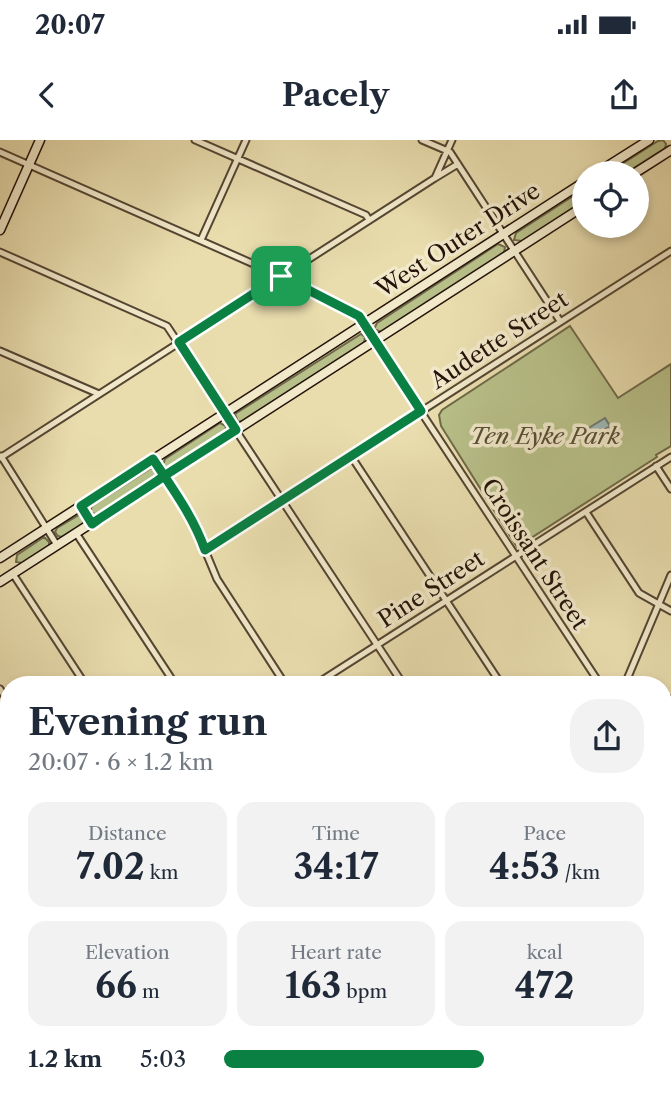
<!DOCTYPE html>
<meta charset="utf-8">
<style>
body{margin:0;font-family:"Libre Caslon Text",serif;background:#f2f2f3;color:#1f2937;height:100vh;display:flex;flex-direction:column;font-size:26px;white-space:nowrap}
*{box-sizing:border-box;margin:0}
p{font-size:23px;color:#747a83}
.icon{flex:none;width:38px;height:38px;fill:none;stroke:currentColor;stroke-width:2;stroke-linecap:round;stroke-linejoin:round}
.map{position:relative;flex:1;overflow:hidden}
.sheet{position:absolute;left:0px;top:536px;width:672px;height:425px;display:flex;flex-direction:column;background:#fff;border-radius:28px 28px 0 0;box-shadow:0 4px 10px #0003}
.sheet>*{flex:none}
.fabs{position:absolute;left:572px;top:21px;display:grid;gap:14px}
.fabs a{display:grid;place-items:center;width:77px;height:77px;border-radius:50%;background:#fff;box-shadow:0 4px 10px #0003;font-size:35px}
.pin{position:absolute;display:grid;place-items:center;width:60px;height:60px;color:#fff;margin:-30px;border-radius:14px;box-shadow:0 4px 10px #0006}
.round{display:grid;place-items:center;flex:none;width:74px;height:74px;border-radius:28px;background:#f2f2f3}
.headline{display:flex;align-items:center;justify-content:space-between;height:119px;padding:0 28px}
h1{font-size:38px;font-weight:700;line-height:52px}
.stats{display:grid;grid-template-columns:repeat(3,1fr);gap:10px;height:119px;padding:7px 28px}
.stats div{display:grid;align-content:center;border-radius:18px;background:#f2f2f3;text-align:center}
.stats b{font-size:35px;font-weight:700}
.stats small{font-size:19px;font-weight:400}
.stats p{font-size:19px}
ul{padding:0 28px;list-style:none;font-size:23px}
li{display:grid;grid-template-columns:112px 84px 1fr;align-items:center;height:52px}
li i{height:18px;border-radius:9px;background:#0b8043}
.status{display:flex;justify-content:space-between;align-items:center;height:49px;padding:0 35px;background:#fff;direction:ltr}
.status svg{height:19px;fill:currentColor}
header{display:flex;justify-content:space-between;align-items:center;height:91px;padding:0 28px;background:#fff;font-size:32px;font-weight:700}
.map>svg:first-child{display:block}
.green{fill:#b8c089;stroke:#6e6949;stroke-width:2}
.water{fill:#9db9b6;stroke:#6c7671;stroke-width:2}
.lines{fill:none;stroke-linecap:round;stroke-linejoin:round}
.street-casing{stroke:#544532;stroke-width:9}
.secondary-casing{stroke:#231209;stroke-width:11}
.highway-casing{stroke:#231209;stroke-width:13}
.street{stroke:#f1e9ca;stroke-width:5}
.secondary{stroke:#f1e9ca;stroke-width:8}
.highway{stroke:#e4be77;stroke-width:10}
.route-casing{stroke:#fff;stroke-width:14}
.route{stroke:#0b8043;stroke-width:9}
.labels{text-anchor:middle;stroke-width:7;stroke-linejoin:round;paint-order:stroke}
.street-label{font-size:23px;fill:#231209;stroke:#f1e9ca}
.park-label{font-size:23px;font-style:italic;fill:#574f36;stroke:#f1e9ca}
</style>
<div class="status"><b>20:07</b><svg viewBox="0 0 49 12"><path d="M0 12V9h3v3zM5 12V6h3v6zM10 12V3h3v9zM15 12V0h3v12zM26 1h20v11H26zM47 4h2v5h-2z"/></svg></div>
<header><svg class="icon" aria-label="back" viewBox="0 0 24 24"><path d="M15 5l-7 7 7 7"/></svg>Pacely<svg class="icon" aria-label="share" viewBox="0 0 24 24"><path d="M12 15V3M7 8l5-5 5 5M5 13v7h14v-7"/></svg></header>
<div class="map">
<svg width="671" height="960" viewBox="0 0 671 960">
<rect width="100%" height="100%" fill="#e9ddae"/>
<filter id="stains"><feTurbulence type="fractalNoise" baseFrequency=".00286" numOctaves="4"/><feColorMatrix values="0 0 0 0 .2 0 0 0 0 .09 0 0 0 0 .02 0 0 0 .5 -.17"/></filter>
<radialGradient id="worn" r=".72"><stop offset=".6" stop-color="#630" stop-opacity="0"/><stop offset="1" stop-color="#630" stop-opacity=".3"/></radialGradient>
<path class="green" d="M 663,0 L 666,4 L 665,9 L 627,33 L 608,33 L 658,1 Z
M 584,49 L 584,61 L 522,101 L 514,100 L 516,93 Z
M 498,104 L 505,107 L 504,113 L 381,192 L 374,189 L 377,183 Z
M 570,186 L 618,258 L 671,224 L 671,306 L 656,315 L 657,317 L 517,407 L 441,286 L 439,275 L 442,270 Z
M 361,194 L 365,197 L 364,203 L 242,281 L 238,282 L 235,274 L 238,272 Z
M 220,283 L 226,286 L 225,292 L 169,328 L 165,328 L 163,325 L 165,319 Z
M 151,328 L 156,332 L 154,338 L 97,375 L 90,372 L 92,366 Z
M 79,375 L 84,378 L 83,384 L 62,397 L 58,396 L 55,392 L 57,388 Z
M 44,397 L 49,402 L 49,406 L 22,423 L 16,422 L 17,415 Z"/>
<path class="water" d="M 605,278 L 610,286 L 592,297 L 587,289 Z
M 68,952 L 85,952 L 91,960 L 55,960 Z"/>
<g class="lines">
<g class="street-casing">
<path id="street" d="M 195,0 L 366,75 L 369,80
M 422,0 L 450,12 L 560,181
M 0,12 L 274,133 L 356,173 L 600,544
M 435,38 L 458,24
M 201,100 L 246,0
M 0,112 L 167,186 L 403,544
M 0,211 L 99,254
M 1,316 L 57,405
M 351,316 L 501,544
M 0,318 L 435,38 L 452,0
M 656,326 L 671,349
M 164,336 L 192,379 L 217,439 L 285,544
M 586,372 L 639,453 L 671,471
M 76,393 L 175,544
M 205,410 L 671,111
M 13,434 L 85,544
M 626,540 L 637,544
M 316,544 L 671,317
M 625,544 L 671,435
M 0,549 L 9,563
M 663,554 L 671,560
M 663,592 L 671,587
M 663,707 L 671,719
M 663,798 L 671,799
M 663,812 L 671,811
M 663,910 L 671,907
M 262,952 L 267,960
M 351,952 L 356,960
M 441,952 L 446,960
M 552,952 L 557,960"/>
</g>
<g class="secondary-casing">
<path id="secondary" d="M 597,33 L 649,0
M 635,33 L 671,10
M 0,90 L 40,0
M 153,319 L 164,336
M 81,366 L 91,384
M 0,418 L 584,42
M 0,442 L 584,66
M 0,692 L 9,705
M 0,785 L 9,798
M 109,952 L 114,960
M 171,952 L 177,960"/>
</g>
<g class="highway-casing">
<path id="highway" d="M 0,700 L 9,716
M 0,724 L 9,737
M 0,748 L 9,761
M 0,771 L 9,781
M 131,952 L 136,960
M 144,952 L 149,960"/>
</g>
<use href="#street" class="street"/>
<use href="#secondary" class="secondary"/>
<use href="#highway" class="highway"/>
</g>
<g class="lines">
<g class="route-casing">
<path id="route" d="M 281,136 L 179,202 L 236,290 L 164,336 L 157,341 L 99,379 L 92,384 L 81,366 L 153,319 C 172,348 193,376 205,410 L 421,271 L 359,176 L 281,136"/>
</g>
<use href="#route" class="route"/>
</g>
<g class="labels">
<g class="street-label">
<text transform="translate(458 100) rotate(-33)" y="8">West Outer Drive</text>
<text transform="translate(499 200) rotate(-33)" y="8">Audette Street</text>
<text transform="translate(535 414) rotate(57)" y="8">Croissant Street</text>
<text transform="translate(431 449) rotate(-33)" y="8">Pine Street</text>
</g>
<g class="park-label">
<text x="545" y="304">Ten Eyke Park</text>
</g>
</g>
<rect width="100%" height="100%" filter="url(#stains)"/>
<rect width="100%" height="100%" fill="url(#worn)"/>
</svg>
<div class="fabs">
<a><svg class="icon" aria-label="locate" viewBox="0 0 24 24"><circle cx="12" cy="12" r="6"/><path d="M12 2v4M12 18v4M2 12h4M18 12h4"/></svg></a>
</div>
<div class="pin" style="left:281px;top:136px;background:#1e9e55"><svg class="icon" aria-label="arrive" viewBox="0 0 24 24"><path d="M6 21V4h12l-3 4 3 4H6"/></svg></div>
<section class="sheet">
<div class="headline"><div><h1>Evening run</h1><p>20:07 · 6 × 1.2 km</p></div><a class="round"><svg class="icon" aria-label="share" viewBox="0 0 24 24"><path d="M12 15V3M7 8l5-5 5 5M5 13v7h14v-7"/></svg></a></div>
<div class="stats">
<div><p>Distance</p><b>7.02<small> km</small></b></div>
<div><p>Time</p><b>34:17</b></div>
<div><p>Pace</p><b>4:53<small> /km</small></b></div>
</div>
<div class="stats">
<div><p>Elevation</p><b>66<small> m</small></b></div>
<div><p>Heart rate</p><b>163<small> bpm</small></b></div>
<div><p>kcal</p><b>472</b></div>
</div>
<ul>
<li><b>1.2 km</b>5:03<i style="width:62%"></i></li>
</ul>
</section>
</div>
